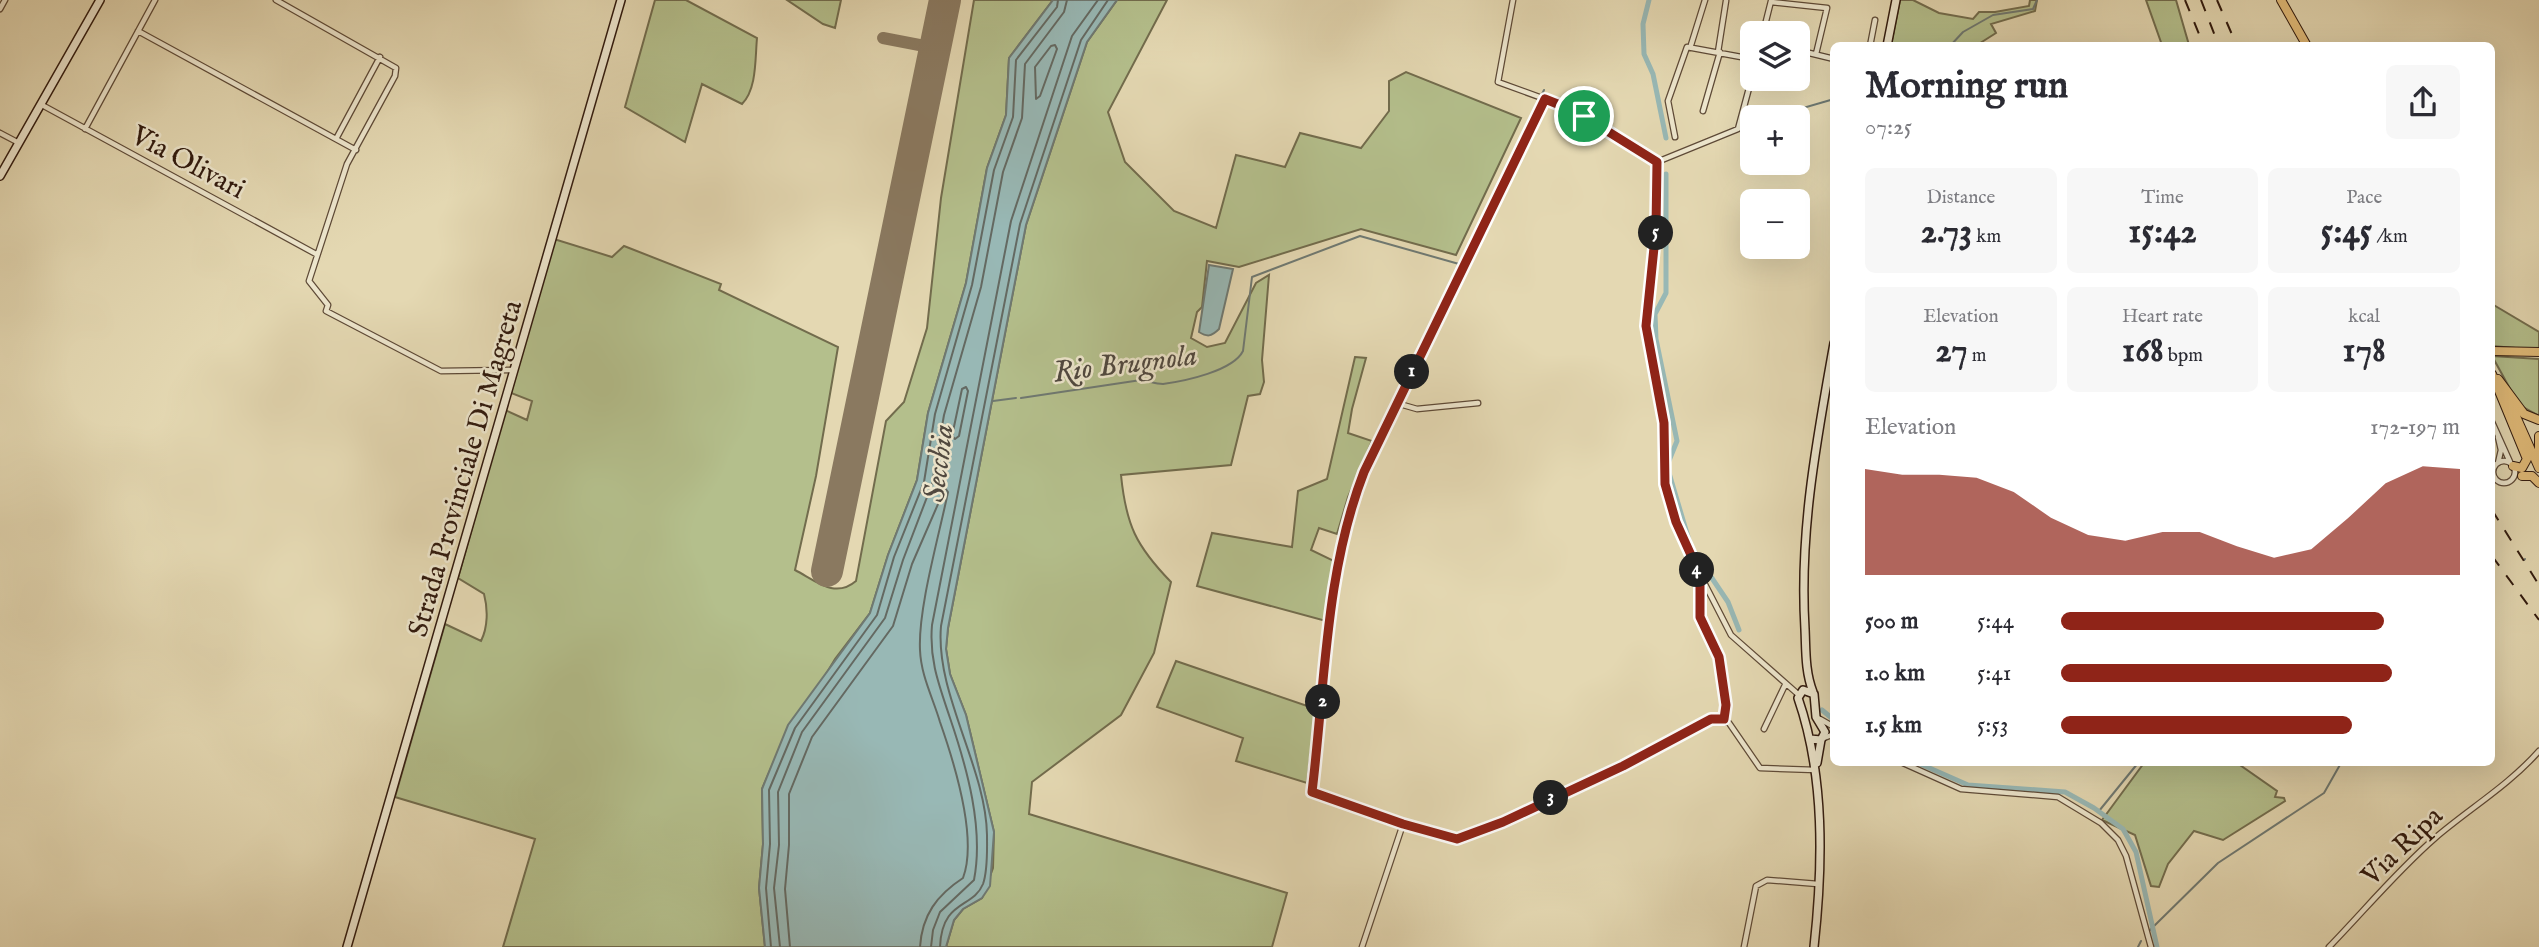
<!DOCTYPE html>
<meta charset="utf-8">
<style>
body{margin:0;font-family:"IM FELL English",serif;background:#f7f7f7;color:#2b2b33;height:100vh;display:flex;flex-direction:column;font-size:26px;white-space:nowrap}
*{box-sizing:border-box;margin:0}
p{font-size:23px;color:#7c7c81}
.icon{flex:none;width:38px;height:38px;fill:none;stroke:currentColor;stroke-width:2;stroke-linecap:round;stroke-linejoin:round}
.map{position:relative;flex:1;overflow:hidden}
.drawer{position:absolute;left:1830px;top:42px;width:665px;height:724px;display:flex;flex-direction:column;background:#fff;border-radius:10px;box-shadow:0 7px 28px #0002}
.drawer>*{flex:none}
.fabs{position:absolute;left:1740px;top:21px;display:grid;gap:14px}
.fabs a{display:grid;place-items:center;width:70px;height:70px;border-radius:10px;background:#fff;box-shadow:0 7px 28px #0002;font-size:35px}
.pin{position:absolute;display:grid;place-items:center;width:60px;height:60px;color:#fff;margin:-30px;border:4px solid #fff;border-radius:50%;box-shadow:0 2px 7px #0007}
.km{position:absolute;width:35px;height:35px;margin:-18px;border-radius:50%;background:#222;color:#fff;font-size:19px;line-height:35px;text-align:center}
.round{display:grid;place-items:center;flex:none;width:74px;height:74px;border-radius:10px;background:#f7f7f7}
.headline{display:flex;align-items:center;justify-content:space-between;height:119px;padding:0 35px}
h1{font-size:38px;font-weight:700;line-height:52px}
.stats{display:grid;grid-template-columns:repeat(3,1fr);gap:10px;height:119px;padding:7px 35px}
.stats div{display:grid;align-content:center;border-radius:10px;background:#f7f7f7;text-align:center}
.stats b{font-size:35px;font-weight:700}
.stats small{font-size:19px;font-weight:400}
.stats p{font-size:19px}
.chart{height:196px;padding:14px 35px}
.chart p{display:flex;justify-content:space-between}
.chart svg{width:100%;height:126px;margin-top:7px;fill:#8f2418;opacity:.7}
ul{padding:0 35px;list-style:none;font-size:23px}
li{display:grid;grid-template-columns:112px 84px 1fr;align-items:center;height:52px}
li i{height:18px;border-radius:9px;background:#8f2418}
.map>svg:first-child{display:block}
.green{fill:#b4bf8c;stroke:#726c4d;stroke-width:2}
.water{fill:#98b8b5;stroke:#6f7972;stroke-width:2}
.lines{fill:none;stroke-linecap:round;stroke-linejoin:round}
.shore{stroke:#646962;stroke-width:2}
.stream{stroke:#6f7972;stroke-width:2}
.canal{stroke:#98b8b5;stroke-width:5}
.taxiway{stroke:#8a7960;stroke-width:12}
.runway{stroke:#8a7960;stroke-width:32}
.street-casing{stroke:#5e4a37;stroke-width:7}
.secondary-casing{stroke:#311a0e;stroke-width:10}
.primary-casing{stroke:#311a0e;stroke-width:10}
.street{stroke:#ede6cd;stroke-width:4.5}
.secondary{stroke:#ede6cd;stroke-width:7}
.primary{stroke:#e2bc79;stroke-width:8}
.rail{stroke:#311a0e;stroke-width:2;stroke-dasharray:12 12;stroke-linecap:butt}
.route-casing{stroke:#fff;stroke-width:14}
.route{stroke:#8f2418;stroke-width:9}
.labels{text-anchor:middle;stroke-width:5;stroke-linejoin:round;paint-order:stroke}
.street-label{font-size:28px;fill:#311a0e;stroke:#ede6cd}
.water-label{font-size:30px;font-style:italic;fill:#504940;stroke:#ede6cd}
</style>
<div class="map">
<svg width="2539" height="947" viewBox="0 0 2539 947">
<rect width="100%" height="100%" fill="#e4d8b2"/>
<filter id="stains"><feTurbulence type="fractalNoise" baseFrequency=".00286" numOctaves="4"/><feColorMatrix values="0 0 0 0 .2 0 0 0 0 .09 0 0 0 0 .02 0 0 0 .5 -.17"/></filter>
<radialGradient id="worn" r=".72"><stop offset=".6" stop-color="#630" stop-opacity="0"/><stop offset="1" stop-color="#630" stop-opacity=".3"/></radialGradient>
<path class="green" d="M 655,0 L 686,0 L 757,38 C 755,59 757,89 742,104 L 702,84 L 685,142 L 625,107 Z
M 787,0 L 841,0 L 835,28 L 823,24 Z
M 974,0 L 1053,0 L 1009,58 L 1006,115 L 987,168 L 966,283 L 928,413 L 917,480 L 888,555 L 870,613 L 835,659 L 774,761 L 762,789 L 763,844 L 759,888 L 765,947 L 503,947 L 535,839 L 395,797 L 445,624 L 481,641 C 488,627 488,609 484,594 L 458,578 L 505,410 L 527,420 L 532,401 L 511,393 L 554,239 L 612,257 L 624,246 L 721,284 L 719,290 L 838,347 L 816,476 L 795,570 C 816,581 835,599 856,581 L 886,421 L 904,402 L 927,328 L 941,198 Z
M 1117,0 L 1167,0 L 1108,112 L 1125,162 L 1174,211 L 1216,228 L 1236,155 L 1285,167 L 1300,133 L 1361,148 L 1389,111 L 1389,81 L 1406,72 L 1521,118 L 1456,255 L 1361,229 L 1239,267 L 1207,261 L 1202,307 L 1197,312 L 1191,338 L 1207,347 L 1225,343 L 1256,283 L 1269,275 L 1262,360 L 1264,382 L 1260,394 L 1248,396 L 1231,465 L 1121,475 C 1126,525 1136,546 1171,582 L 1154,653 L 1121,715 L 1032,782 L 1029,814 L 1287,893 L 1272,947 L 946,947 L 954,920 L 963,909 L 982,898 L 993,868 L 994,832 L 966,715 L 950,674 L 946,649 L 948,628 L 1026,225 L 1087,42 Z
M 1900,0 L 1913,0 L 1939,13 L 1973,19 L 1979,12 L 1995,12 L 2029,6 L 2030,0 L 2037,0 L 2035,11 L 1991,24 L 1996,33 L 1977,45 L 1891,45 Z
M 2146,0 L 2176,0 L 2189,45 L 2162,45 Z
M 2492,304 L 2539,332 L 2539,350 L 2492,346 Z
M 2492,356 L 2539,359 L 2539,416 L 2519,405 Z
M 1355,357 L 1366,358 L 1352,409 L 1348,433 L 1372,441 L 1348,497 L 1337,534 L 1319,528 L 1311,550 L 1334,561 L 1326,621 L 1197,586 L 1212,533 L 1292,547 L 1298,491 L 1327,479 Z
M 1176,661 L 1316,709 L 1307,783 L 1236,761 L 1243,738 L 1157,707 Z
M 2144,763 L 2237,763 L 2277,791 L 2275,797 L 2284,798 L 2285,801 L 2223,840 L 2194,831 L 2168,864 L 2159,887 L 2151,886 L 2135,835 L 2102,820 Z"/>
<path class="water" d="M 1053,0 L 1117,0 L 1087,42 L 1026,225 L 948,628 L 946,649 L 950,674 L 966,715 L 994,832 L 990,886 L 982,898 L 963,909 L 954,920 L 946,947 L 765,947 L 759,888 L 763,844 L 762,789 L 788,725 L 870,613 L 888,555 L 917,480 L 928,413 L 966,283 L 987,168 L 1006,115 L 1009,58 Z
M 1209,265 L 1233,269 L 1219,329 C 1211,337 1207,337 1199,332 Z"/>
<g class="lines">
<path class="shore" d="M 1055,45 L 1057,49 L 1040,96 L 1036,99 L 1035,67 L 1051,46 Z
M 966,387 L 968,391 L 959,436 L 955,439 L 952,436 L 962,389 Z
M 771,947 L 766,888 L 770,844 L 769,790 L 795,728 L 877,615 L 894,557 L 924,482 L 935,414 L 972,285 L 994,170 L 1013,117 L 1016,60 L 1057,7 L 1058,0
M 780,947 L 774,888 L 779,845 L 778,792 L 802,732 L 885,618 L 903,560 L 932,484 L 944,415 L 981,287 L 1003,172 L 1022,118 L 1025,64 L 1064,12 L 1067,0
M 790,947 L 785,889 L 789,845 L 789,794 L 812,737 L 893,626 L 912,564 L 945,488 L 948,492 C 939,536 918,608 920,650 C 921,676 933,698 940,722 C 954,762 978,838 963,878 C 937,895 922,915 920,947
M 931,947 L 933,930 L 940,912 L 974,880 C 984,828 967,768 950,718 C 939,685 929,660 932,625 L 1011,221 L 1072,36 L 1098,0
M 940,947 C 942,899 973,909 983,884 C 988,870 987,850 987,835 C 986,767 935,694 941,626 L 1020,224 L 1081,40 L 1108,0"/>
<path class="stream" d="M 1950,46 L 1963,32 L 1993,15 L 2033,9 L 2037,0
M 1542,94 L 1544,90
M 1772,117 L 1834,99
M 1742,122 L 1752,122
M 1021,398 L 1141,380 C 1148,381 1156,384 1163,384 C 1185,381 1233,371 1243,351 L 1252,277 L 1360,236 L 1459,264 L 1539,100
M 993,401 L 1016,398
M 2524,560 L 2525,559
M 2099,811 L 2138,763
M 2149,931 L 2218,863 L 2324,793 L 2341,763
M 2138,947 L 2141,941"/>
<path class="canal" d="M 1649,0 L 1643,24 L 1644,54 L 1653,74 L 1666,138
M 1666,174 L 1666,293 L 1655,314 L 1656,339 L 1677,441 L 1668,463 L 1669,473 L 1691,547 L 1728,602 L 1739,630
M 1822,710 L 1834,720
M 1918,763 L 1968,785 L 2065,792 L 2094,808 L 2123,829 L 2136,852 L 2157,947"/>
<path class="taxiway" d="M 883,38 L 935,48"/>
<path class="runway" d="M 827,571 L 945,0"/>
<g class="street-casing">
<path id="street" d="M 276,0 L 396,68 L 395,76 L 347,164 L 309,281 L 328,305 L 326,311 L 441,371 L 513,370
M 1513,0 L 1498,82 L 1567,107 L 1657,162
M 1771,2 L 1827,8 L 1816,54
M 0,9 L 5,0
M 138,31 L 356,150
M 1763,33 L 1771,1
M 1691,45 L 1705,0
M 1870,46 L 1875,20
M 1797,50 L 1834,59
M 1718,52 L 1726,1
M 1545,99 L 1396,403 L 1349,512 L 1339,559 L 1312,792 L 1403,824 L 1457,839 L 1503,822 L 1717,718 L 1729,723 L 1760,768 L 1816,770
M 42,105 L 316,254
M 1703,111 L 1720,52
M 85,129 L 155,0
M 0,133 L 19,143
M 1675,137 L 1668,101 L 1687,47 L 1752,59
M 336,139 L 380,57
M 1657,162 L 1656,228 L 1646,326 L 1663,423 L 1664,473 L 1669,505 L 1691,557 L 1731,635 L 1799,695
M 1657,162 L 1738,129 L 1752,77
M 1396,403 L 1417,409 L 1478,403
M 2492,422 L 2510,462
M 2498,437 L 2501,450 L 2498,463
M2493 472a11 11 0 1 1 22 0a11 11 0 1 1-22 0Z
M 1700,575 L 1700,617 L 1719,657 L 1726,705 L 1724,719
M 1820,719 L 1834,727
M 1764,729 L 1785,685
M 1824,738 L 1834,734
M 1903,763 L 1961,789 L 2058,797 L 2101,823 L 2118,840 L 2126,856 L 2151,947
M 1362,947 L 1403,824
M 1744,947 L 1756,886 L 1767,880 L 1818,884
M 2329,947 C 2364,911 2397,871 2435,838 C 2470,808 2508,786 2539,751"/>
</g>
<g class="secondary-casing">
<path id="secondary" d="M 1887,46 L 1896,0
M 0,176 L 100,0
M 1813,692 C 1805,672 1806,650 1805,629 C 1799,531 1817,439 1834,343
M 1810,739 L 1821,740 L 1825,732 L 1816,717 L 1814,694 L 1803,690 L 1798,698 C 1825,776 1823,865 1814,947
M 1817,763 L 1821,740
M 347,947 L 621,0"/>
</g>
<g class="primary-casing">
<path id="primary" d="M 2281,0 L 2307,46
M 2492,351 L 2539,352
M 2492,374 L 2527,459 L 2522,468 L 2513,466
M 2498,379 L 2524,414 L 2539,420
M 2506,394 L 2539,468
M 2539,436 L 2539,457
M 2522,476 L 2532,476 L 2539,483"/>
</g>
<use href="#street" class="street"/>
<use href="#secondary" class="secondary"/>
<use href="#primary" class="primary"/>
<path class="rail" d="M 2185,0 L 2204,46
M 2201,0 L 2219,46
M 2217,0 L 2237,46
M 2492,510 L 2539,585
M 2492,556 L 2539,620"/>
</g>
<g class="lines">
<g class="route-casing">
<path id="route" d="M 1545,99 L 1575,111 L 1657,162 L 1656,228 L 1646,326 L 1664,423 L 1665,484 L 1676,522 L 1700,575 L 1700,617 L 1719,657 L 1726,705 L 1724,719 L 1711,719 L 1623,766 L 1503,822 L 1457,839 L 1403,824 L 1312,792 C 1325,686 1325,572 1364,472 Z"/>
</g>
<use href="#route" class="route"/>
</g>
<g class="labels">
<g class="street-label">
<text transform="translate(189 161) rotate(28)" y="10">Via Olivari</text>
<text transform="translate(464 468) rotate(-74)" y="10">Strada Provinciale Di Magreta</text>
<text transform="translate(2401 845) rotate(-44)" y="10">Via Ripa</text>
</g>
<g class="water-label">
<text transform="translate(1125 363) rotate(-7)" y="10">Rio Brugnola</text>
<text transform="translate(938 463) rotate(-83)" y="10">Secchia</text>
</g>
</g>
<rect width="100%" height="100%" filter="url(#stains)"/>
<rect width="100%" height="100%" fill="url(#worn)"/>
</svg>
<div class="fabs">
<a><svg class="icon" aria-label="layers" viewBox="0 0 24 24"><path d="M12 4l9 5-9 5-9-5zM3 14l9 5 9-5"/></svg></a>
<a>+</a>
<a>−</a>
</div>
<div class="pin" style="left:1584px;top:116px;background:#1e9e55"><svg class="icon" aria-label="arrive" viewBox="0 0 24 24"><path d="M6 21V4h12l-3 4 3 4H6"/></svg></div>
<b class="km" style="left:1412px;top:372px">1</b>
<b class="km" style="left:1323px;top:702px">2</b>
<b class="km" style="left:1551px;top:798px">3</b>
<b class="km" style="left:1697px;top:570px">4</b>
<b class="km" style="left:1656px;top:233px">5</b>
<section class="drawer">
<div class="headline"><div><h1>Morning run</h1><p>07:25</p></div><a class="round"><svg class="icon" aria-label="share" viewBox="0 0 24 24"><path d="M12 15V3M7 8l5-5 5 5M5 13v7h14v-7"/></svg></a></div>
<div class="stats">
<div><p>Distance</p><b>2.73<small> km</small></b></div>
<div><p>Time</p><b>15:42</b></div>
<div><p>Pace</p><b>5:45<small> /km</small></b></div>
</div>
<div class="stats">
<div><p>Elevation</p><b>27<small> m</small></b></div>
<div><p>Heart rate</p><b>168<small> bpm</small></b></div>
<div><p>kcal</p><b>178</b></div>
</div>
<div class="chart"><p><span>Elevation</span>172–197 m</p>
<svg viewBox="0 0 160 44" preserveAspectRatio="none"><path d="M0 44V7L10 9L20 9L30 10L40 15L50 24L60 30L70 32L80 29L90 29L100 34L110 38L120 35L130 24L140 12L150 6L160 7V44z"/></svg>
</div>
<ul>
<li><b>500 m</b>5:44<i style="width:81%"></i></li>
<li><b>1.0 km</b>5:41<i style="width:83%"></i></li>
<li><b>1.5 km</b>5:53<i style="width:73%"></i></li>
</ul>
</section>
</div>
